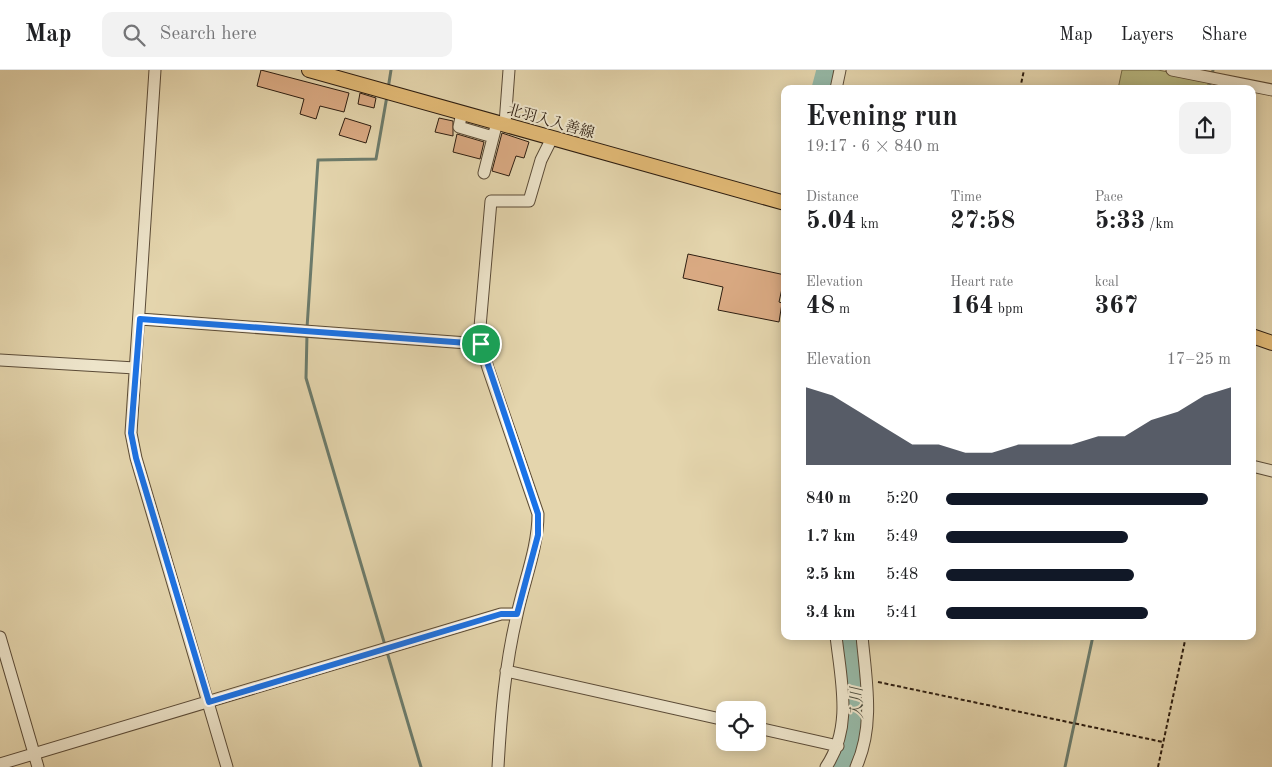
<!DOCTYPE html>
<meta charset="utf-8">
<style>
body{margin:0;font-family:"Old Standard TT","Noto Serif JP",serif;background:#f2f2f2;color:#202124;height:100vh;display:flex;flex-direction:column;font-size:19px;white-space:nowrap}
*{box-sizing:border-box;margin:0}
p{font-size:16px;color:#757577}
.icon{flex:none;width:28px;height:28px;fill:none;stroke:currentColor;stroke-width:2;stroke-linecap:round;stroke-linejoin:round}
.map{position:relative;flex:1;overflow:hidden}
.side{position:absolute;left:781px;top:15px;width:475px;height:555px;display:flex;flex-direction:column;background:#fff;border-radius:10px;box-shadow:0 2px 12px #0003}
.side>*{flex:none}
.controls{position:absolute;left:716px;top:631px;display:grid;gap:10px}
.controls a{display:grid;place-items:center;width:50px;height:50px;border-radius:10px;background:#fff;box-shadow:0 2px 12px #0003;font-size:25px}
.pin{position:absolute;display:grid;place-items:center;width:42px;height:42px;color:#fff;margin:-21px;border:2px solid #fff;border-radius:50%;box-shadow:0 1px 5px #0007}
.round{display:grid;place-items:center;flex:none;width:52px;height:52px;border-radius:10px;background:#f2f2f2}
.overview{display:flex;align-items:center;justify-content:space-between;height:85px;padding:0 25px}
h1{font-size:28px;font-weight:600;line-height:38px}
.figures{display:grid;grid-template-columns:repeat(3,1fr);gap:8px;height:85px;padding:5px 25px}
.figures div{display:grid;align-content:center}
.figures b{font-size:25px;font-weight:600}
.figures small{font-size:14px;font-weight:400}
.figures p{font-size:14px}
.chart{height:140px;padding:10px 25px}
.chart p{display:flex;justify-content:space-between}
.chart svg{width:100%;height:90px;margin-top:5px;fill:#111827;opacity:.7}
ul{padding:0 25px;list-style:none;font-size:16px}
li{display:grid;grid-template-columns:80px 60px 1fr;align-items:center;height:38px}
li i{height:12px;border-radius:6px;background:#111827}
header{display:flex;align-items:center;gap:30px;box-sizing:border-box;height:70px;padding:0 25px;background:#fff;border-bottom:1px solid #e0e0e0}
header strong{font-size:24px}
nav{display:flex;gap:28px;margin-inline-start:auto;font-size:18px}
.search{width:350px;height:45px;background:#f2f2f2;display:flex;align-items:center;gap:12px;box-sizing:border-box;padding:0 18px;border-radius:10px;color:#757577;font-size:19px}
.map>svg:first-child{display:block}
.green{fill:#babc85;stroke:#746c4a}
.lines{fill:none;stroke-linecap:round;stroke-linejoin:round}
.stream{stroke:#6c7b6b;stroke-width:3}
.river{stroke:#96b9a7;stroke-width:19}
.building{fill:#daaa83;stroke:#2d1d10}
.minor-casing{stroke:#5b4b37;stroke-width:13}
.major-casing{stroke:#2d1d10;stroke-width:16}
.path{stroke:#2d1d10;stroke-width:2;stroke-dasharray:4 2.5;stroke-linecap:butt}
.minor{stroke:#ede4ca;stroke-width:11}
.major{stroke:#e2ba76;stroke-width:14}
.route-casing{stroke:#fff;stroke-width:10}
.route{stroke:#1a73e8;stroke-width:6}
.labels{text-anchor:middle;stroke-width:4;stroke-linejoin:round;paint-order:stroke}
.street-label{font-size:15px;fill:#2d1d10;stroke:#ede4ca}
.water-label{font-size:16px;font-style:italic;fill:#4c4c3d;stroke:#ede4ca}
</style>
<header>
<strong>Map</strong>
<div class="search"><svg class="icon" aria-label="search" viewBox="0 0 24 24"><circle cx="10" cy="10" r="6"/><path d="M15 15l6 6"/></svg>Search here</div>
<nav><a>Map</a><a>Layers</a><a>Share</a></nav>
</header>
<div class="map">
<svg width="1272" height="697" viewBox="0 0 1272 697">
<rect width="100%" height="100%" fill="#e4d5ad"/>
<filter id="stains"><feTurbulence type="fractalNoise" baseFrequency=".004" numOctaves="4"/><feColorMatrix values="0 0 0 0 .2 0 0 0 0 .09 0 0 0 0 .02 0 0 0 .5 -.17"/></filter>
<radialGradient id="worn" r=".72"><stop offset=".6" stop-color="#630" stop-opacity="0"/><stop offset="1" stop-color="#630" stop-opacity=".3"/></radialGradient>
<path class="green" d="M 1122,0 L 1158,0 L 1209,10 L 1207,19 L 1118,19 Z"/>
<g class="lines">
<path class="stream" d="M 388,19 L 391,0
M 1209,19 L 1213,0
M 307,258 L 318,90 L 376,89 L 387,26
M 307,264 L 306,308 L 421,697
M 1065,697 L 1093,566"/>
<path class="river" d="M 821,19 L 826,0
M 843,697 L 856,662 L 858,630 L 851,566"/>
</g>
<path class="building" d="M 261,0 L 349,23 L 344,42 L 320,36 L 316,49 L 300,44 L 304,29 L 257,16 Z
M 360,23 L 376,28 L 374,38 L 358,34 Z
M 345,48 L 371,56 L 366,73 L 339,65 Z
M 439,48 L 453,51 L 453,66 L 435,62 Z
M 502,63 L 529,72 L 524,88 L 516,86 L 509,106 L 492,101 Z
M 457,64 L 484,72 L 480,89 L 453,82 Z
M 688,184 L 785,205 L 779,232 L 782,233 L 779,252 L 718,240 L 723,217 L 683,208 Z"/>
<g class="lines">
<g class="minor-casing">
<path id="minor" d="M 155,0 L 131,363 L 136,388 L 227,697
M 1172,0 L 1272,20
M 836,19 L 840,0
M 462,42 L 459,57 L 493,67
M 505,54 L 509,0
M 484,103 L 497,52
M 140,249 L 481,274
M 0,290 L 135,298
M 1252,396 L 1272,401
M 0,567 L 38,697
M 506,601 L 725,650
M 758,658 L 838,676
M 0,694 L 501,544 L 517,544
M 498,697 C 501,645 505,595 517,545 C 524,511 538,478 538,444 L 488,298 L 481,274 L 480,257 L 491,131 L 529,131 L 541,90 L 552,68
M 826,697 C 853,657 841,611 836,566
M 856,697 C 875,656 866,610 862,566"/>
</g>
<g class="major-casing">
<path id="major" d="M 309,0 L 785,133
M 1252,266 L 1272,273"/>
</g>
<path class="path" d="M 1020,19 L 1024,0
M 878,612 L 1163,672
M 1158,697 L 1186,566"/>
<use href="#minor" class="minor"/>
<use href="#major" class="major"/>
</g>
<g class="lines">
<g class="route-casing">
<path id="route" d="M 140,249 L 481,274 L 538,444 L 538,465 L 517,544 L 501,544 L 209,632 L 136,388 L 131,363 Z"/>
</g>
<use href="#route" class="route"/>
</g>
<g class="labels">
<g class="street-label">
<text transform="translate(551 51) rotate(16)" y="5">北羽入入善線</text>
</g>
<g class="water-label">
<text transform="translate(856 633) rotate(-91)" y="6">入川</text>
</g>
</g>
<rect width="100%" height="100%" filter="url(#stains)"/>
<rect width="100%" height="100%" fill="url(#worn)"/>
</svg>
<div class="controls">
<a><svg class="icon" aria-label="locate" viewBox="0 0 24 24"><circle cx="12" cy="12" r="6"/><path d="M12 2v4M12 18v4M2 12h4M18 12h4"/></svg></a>
</div>
<div class="pin" style="left:481px;top:274px;background:#1e9e55"><svg class="icon" aria-label="arrive" viewBox="0 0 24 24"><path d="M6 21V4h12l-3 4 3 4H6"/></svg></div>
<section class="side">
<div class="overview"><div><h1>Evening run</h1><p>19:17 · 6 × 840 m</p></div><a class="round"><svg class="icon" aria-label="share" viewBox="0 0 24 24"><path d="M12 15V3M7 8l5-5 5 5M5 13v7h14v-7"/></svg></a></div>
<div class="figures">
<div><p>Distance</p><b>5.04<small> km</small></b></div>
<div><p>Time</p><b>27:58</b></div>
<div><p>Pace</p><b>5:33<small> /km</small></b></div>
</div>
<div class="figures">
<div><p>Elevation</p><b>48<small> m</small></b></div>
<div><p>Heart rate</p><b>164<small> bpm</small></b></div>
<div><p>kcal</p><b>367</b></div>
</div>
<div class="chart"><p><span>Elevation</span>17–25 m</p>
<svg viewBox="0 0 160 44" preserveAspectRatio="none"><path d="M0 44V6L10 10L20 18L30 26L40 34L50 34L60 38L70 38L80 34L90 34L100 34L110 30L120 30L130 22L140 18L150 10L160 6V44z"/></svg>
</div>
<ul>
<li><b>840 m</b>5:20<i style="width:92%"></i></li>
<li><b>1.7 km</b>5:49<i style="width:64%"></i></li>
<li><b>2.5 km</b>5:48<i style="width:66%"></i></li>
<li><b>3.4 km</b>5:41<i style="width:71%"></i></li>
</ul>
</section>
</div>
